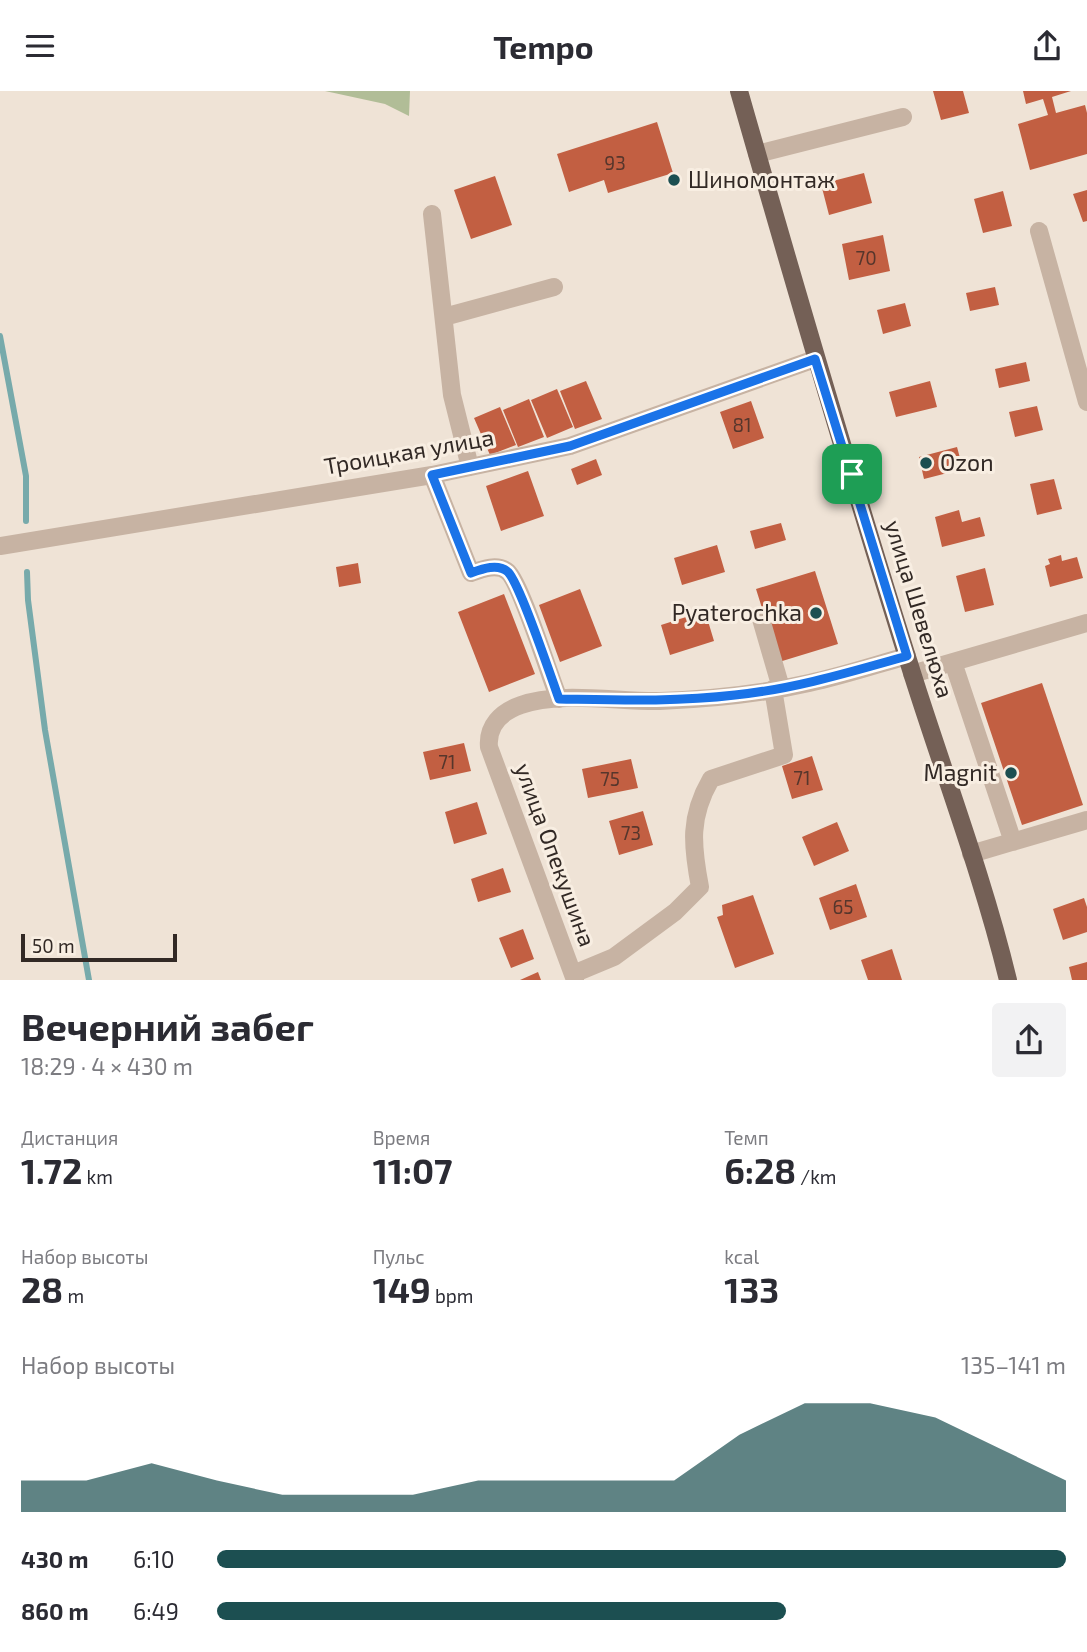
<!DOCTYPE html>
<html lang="ru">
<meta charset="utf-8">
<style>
body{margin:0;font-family:"Exo 2",sans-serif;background:#f2f2f3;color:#2b2b33;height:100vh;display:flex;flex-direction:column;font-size:26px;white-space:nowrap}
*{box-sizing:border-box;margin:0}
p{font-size:23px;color:#7c7c81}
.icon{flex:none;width:38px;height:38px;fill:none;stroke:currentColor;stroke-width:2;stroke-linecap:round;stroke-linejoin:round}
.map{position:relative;height:889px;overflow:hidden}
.details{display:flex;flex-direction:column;background:#fff;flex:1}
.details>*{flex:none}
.scale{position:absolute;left:21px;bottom:18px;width:156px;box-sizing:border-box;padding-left:7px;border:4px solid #322925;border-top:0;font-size:19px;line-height:24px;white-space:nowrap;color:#322925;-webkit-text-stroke:5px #f8eee2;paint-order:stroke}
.pin{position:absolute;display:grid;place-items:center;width:60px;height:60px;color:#fff;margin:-30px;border-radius:14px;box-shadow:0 4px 10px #0006}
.round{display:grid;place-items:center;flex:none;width:74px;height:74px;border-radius:7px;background:#f2f2f3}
.head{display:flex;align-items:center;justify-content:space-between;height:119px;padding:0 21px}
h1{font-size:38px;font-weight:700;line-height:52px}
.stats{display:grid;grid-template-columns:repeat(3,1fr);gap:10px;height:119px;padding:7px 21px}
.stats div{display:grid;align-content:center}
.stats b{font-size:35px;font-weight:700}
.stats small{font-size:19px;font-weight:400}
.stats p{font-size:19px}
.chart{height:196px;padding:14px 21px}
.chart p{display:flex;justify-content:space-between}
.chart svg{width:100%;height:126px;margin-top:7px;fill:#1c4f51;opacity:.7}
ul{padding:0 21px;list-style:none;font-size:23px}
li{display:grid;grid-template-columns:112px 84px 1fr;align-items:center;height:52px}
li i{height:18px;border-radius:9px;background:#1c4f51}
header{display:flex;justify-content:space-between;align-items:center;height:91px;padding:0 21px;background:#fff;font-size:32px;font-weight:700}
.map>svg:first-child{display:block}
.green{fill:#b1bd97}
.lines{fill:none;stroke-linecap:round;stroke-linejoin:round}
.stream{stroke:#77aaab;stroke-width:6}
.building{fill:#c25f42}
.minor{stroke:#c7b3a3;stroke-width:18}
.major{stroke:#746056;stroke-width:18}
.route-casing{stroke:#fff;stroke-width:14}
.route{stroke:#1a73e8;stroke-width:9}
.poi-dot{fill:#1c4f51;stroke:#f8eee2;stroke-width:2.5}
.labels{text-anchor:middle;stroke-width:6;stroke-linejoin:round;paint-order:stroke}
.number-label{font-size:19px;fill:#56362c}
.poi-label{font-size:23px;fill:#322925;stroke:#f8eee2;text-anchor:start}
.street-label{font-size:23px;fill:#322925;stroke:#f8eee2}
</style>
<header><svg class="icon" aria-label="menu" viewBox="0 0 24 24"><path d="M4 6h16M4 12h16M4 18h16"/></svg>Tempo<svg class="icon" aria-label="share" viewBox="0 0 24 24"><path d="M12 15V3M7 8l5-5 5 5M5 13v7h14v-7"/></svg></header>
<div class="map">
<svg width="1087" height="889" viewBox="0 0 1087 889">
<rect width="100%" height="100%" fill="#efe3d6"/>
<path class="green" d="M 325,0 L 410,0 L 409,25 L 385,13 Z"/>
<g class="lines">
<path class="stream" d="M 0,245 L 26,385 L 26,430
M 27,481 L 28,509 L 45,639 L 89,889"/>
</g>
<path class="building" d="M 933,0 L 963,0 L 969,22 L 941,29 Z
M 1023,0 L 1071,0 L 1052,6 L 1056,22 L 1085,14 L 1087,22 L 1087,63 L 1030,79 L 1018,33 L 1048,24 L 1043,8 L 1026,13 Z
M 657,31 L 673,82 L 608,102 L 604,89 L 569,101 L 557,63 Z
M 864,82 L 872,112 L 829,124 L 821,93 Z
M 495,85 L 512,134 L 471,148 L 454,99 Z
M 1087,99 L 1087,130 L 1083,131 L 1073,103 Z
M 1003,100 L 1012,135 L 983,142 L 974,108 Z
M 883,144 L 890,180 L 849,189 L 842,153 Z
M 995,196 L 999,214 L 970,220 L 966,202 Z
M 905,212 L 911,235 L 883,243 L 877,219 Z
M 1026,271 L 1030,290 L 999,297 L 995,278 Z
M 586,290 L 602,328 L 575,338 L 560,300 Z
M 930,290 L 937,316 L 896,326 L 889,301 Z
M 557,298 L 573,336 L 547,347 L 531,309 Z
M 529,308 L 544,346 L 518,356 L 503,319 Z
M 751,310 L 764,347 L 733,358 L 720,321 Z
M 1037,315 L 1043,339 L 1015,346 L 1009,321 Z
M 500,316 L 516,354 L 490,364 L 474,327 Z
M 957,356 L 963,378 L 924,388 L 919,366 Z
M 596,368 L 602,384 L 577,394 L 571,378 Z
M 528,380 L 544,425 L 501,440 L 486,395 Z
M 1054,388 L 1062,418 L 1037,424 L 1030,393 Z
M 959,419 L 962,431 L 980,426 L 985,445 L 942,456 L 935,426 Z
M 781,432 L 786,449 L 755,458 L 750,440 Z
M 717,454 L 725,481 L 682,494 L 674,467 Z
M 1061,464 L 1062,470 L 1077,466 L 1083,487 L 1050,496 L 1045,475 L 1050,473 L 1048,468 Z
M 358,472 L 361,492 L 339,496 L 336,476 Z
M 985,477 L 994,514 L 965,521 L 956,485 Z
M 815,480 L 838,553 L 779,571 L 756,498 Z
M 580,498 L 602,555 L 560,571 L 539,514 Z
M 504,503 L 535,583 L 489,601 L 458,521 Z
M 705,520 L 714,550 L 670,564 L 661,534 Z
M 1042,592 L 1083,714 L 1022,734 L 981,612 Z
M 464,652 L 471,680 L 430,689 L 423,661 Z
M 812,665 L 823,699 L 792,708 L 782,675 Z
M 631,668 L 638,697 L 588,707 L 582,678 Z
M 477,711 L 487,743 L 454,753 L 445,721 Z
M 643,720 L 653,754 L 619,764 L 609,730 Z
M 837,731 L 849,760 L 814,775 L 802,746 Z
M 503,777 L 511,801 L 478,811 L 471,788 Z
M 856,793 L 867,826 L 830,839 L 819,807 Z
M 753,804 L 774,863 L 735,877 L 717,826 L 723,824 L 722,814 Z
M 1084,807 L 1087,816 L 1087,841 L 1063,849 L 1053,818 Z
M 523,838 L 534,868 L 511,877 L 499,847 Z
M 892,858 L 902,889 L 868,889 L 861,869 Z
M 1087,871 L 1087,889 L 1072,889 L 1069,876 Z
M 538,881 L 541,889 L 520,889 Z"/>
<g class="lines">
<path class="minor" d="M 757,63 L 903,26
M 432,123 L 452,304 L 470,376
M 1039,140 L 1087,311
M 444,226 L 554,196
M 432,384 L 471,482 C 482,478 498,472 508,481 C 521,493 550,586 559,608
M 0,455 L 432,384 L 570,355 L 815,268
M 761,528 L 781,597
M 953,571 L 1013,751
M 912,583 L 1087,532
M 971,763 L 1087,729
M 573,883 L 614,866 L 675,821 L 700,796 C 692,754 689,726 711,688 L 784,664 L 773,598
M 575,889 L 489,656 C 487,635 501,621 521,614 C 559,600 619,611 660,610 C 710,608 761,603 809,592 C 842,585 875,574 907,565"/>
<path class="major" d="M 739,0 C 795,196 852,391 913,585 C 945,686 983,786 1008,889"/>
</g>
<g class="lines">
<g class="route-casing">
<path id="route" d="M 815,268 L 907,565 C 850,581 794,598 735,604 C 676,611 618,609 559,608 C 551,586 520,493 508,481 C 498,472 482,478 471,482 L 432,384 L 570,355 Z"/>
</g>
<use href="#route" class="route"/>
</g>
<g class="poi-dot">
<circle cx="674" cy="89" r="7"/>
<circle cx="926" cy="372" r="7"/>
<circle cx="816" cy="522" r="7"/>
<circle cx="1011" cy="682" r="7"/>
</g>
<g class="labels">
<g class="number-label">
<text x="615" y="79">93</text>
<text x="866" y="174">70</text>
<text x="742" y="341">81</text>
<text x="447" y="678">71</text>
<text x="802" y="694">71</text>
<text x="610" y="695">75</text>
<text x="631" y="749">73</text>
<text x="843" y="823">65</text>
</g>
<g class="poi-label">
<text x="688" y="97">Шиномонтаж</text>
<text x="940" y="380">Ozon</text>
<text x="802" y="530" text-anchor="end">Pyaterochka</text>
<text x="997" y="690" text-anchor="end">Magnit</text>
</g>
<g class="street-label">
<text transform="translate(409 361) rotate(-10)" y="8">Троицкая улица</text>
<text transform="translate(919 518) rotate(73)" y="8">улица Шевелюха</text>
<text transform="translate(555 764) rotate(70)" y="8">улица Опекушина</text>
</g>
</g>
</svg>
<div class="scale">50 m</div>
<div class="pin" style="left:852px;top:383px;background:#1e9e55"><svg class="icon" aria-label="arrive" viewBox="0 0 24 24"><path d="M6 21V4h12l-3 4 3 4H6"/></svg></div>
</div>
<section class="details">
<div class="head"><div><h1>Вечерний забег</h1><p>18:29 · 4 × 430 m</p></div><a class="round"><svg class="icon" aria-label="share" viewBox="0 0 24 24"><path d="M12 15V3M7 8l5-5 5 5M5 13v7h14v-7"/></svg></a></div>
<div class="stats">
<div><p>Дистанция</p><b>1.72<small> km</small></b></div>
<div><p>Время</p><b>11:07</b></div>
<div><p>Темп</p><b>6:28<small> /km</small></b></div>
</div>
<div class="stats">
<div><p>Набор высоты</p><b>28<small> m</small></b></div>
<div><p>Пульс</p><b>149<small> bpm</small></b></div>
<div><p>kcal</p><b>133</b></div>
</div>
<div class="chart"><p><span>Набор высоты</span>135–141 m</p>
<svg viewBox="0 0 160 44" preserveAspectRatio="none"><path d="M0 44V33L10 33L20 27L30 33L40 38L50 38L60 38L70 33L80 33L90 33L100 33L110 17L120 6L130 6L140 11L150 22L160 33V44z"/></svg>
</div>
<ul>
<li><b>430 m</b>6:10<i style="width:100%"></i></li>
<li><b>860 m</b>6:49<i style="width:67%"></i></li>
</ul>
</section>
